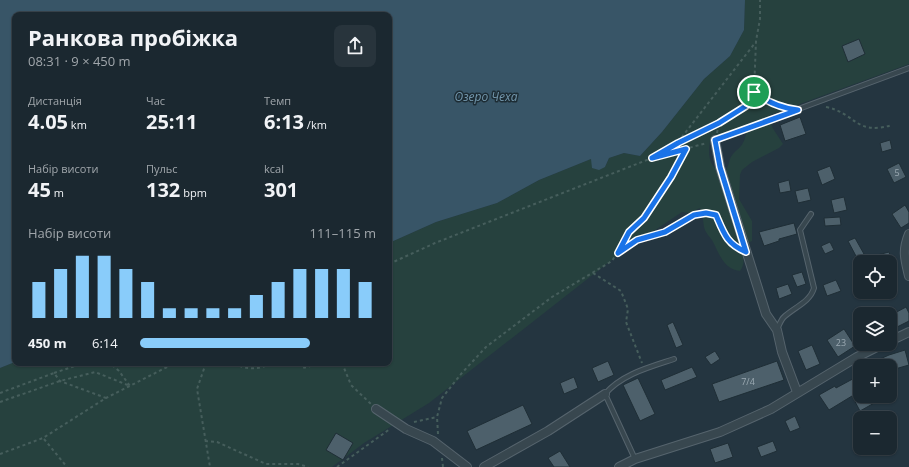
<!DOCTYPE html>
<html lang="uk">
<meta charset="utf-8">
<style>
body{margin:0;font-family:"Open Sans",sans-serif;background:#28343c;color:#f1f3f6;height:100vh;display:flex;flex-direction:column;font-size:15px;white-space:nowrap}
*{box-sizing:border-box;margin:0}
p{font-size:13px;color:#a0a6ab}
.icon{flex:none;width:22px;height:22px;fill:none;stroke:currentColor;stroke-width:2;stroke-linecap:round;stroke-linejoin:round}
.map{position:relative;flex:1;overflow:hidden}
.panel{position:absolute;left:12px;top:12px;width:380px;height:354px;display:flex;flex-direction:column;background:#1b2830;border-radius:8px;box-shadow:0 1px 3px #0004,0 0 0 1px #39444c}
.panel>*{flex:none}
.tools{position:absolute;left:853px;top:255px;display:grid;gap:8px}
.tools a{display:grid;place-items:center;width:44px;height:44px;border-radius:8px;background:#1b2830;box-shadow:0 1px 3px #0004,0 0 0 1px #39444c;font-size:20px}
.pin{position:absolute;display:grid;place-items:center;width:34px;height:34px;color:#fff;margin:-17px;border:2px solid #fff;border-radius:50%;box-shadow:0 1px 4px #0007}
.round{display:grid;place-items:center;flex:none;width:42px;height:42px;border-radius:8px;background:#28343c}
.head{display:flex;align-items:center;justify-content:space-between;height:68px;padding:0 16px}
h1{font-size:22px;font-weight:700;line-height:30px}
.figures{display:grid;grid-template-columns:repeat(3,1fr);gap:6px;height:68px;padding:4px 16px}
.figures div{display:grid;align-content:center}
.figures b{font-size:20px;font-weight:700}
.figures small{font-size:11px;font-weight:400}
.figures p{font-size:11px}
.chart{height:112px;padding:8px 16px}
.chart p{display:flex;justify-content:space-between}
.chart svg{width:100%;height:72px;margin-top:4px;stroke:#89ccfa;stroke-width:6}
ul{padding:0 16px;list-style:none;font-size:13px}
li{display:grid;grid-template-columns:64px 48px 1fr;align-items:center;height:30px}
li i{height:10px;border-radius:5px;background:#89ccfa}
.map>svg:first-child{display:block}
.green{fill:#26413e;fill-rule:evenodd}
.water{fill:#385567}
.building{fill:#4d606b;stroke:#1f2e36}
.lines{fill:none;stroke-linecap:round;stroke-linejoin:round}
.lane-casing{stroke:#56646d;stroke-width:6}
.street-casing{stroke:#56646d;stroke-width:10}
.path{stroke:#465e5c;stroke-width:2;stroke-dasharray:3 3;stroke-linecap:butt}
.lane{stroke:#38474f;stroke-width:4}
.street{stroke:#38474f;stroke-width:8}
.route-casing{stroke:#fff;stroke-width:8}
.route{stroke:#1a73e8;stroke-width:5}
.labels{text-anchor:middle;stroke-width:3;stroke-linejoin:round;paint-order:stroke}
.number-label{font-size:9px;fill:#9ba9b2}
.water-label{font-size:12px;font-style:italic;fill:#7498ae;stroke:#1d2c34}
</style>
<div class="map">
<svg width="909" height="467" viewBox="0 0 909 467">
<rect width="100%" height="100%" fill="#243540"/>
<path class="green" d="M 745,0 L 909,0 L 909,64 L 770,115 L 772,127 L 783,144 L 779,148 L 752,162 L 742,170 L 740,175 L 739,199 L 752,221 L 752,241 L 740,247 C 743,256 746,263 740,271 C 723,269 719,253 712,240 C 709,236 705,232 704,227 C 703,220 703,215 700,208 L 689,213 L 682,212 L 618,255 L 429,403 L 364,443 L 332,467 L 0,467 L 0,368 L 15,362 L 15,363 L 389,363 L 389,243 L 436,222 L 497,203 L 539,180 L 591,159 L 605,167 L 609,158 L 624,153 L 640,156 L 662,132 L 704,79 L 730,56 L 744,30 ZM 741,127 L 746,134 C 743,150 735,148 730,159 C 728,164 728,169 723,174 C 708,166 708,155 710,140 Z"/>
<path class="water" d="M 0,0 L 745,0 L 744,30 L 730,56 L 704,79 L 662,132 L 640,156 L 624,153 L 609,158 L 605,167 L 599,170 L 592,168 L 591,159 L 539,180 L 497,203 L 436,222 L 389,243 L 389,15 L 15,15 L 15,362 L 0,368 Z"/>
<path class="building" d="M 859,39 L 865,54 L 848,62 L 842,46 Z
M 800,117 L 806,134 L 785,141 L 780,125 Z
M 890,140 L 892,149 L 882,152 L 880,143 Z
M 899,163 L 906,177 L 894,183 L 887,169 Z
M 830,166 L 835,179 L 822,185 L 817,171 Z
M 789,180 L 791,191 L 780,193 L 778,183 Z
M 808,188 L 811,200 L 798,203 L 795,191 Z
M 844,197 L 847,210 L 834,213 L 831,200 Z
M 905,205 L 909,212 L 909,223 L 901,228 L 892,214 Z
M 840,217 L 841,225 L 825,226 L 824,218 Z
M 794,223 L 797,234 L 779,239 L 779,241 L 764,246 L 759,232 Z
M 855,238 L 864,254 L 857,258 L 848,241 Z
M 830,242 L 834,250 L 825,254 L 821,246 Z
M 889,252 L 892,262 L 862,262 L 862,259 Z
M 802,272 L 806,284 L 797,287 L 792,275 Z
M 836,280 L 841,291 L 827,296 L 823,285 Z
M 788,284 L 792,294 L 779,299 L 776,288 Z
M 906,307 L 909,313 L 909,321 L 897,327 L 891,315 Z
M 673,322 L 683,345 L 676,348 L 667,325 Z
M 844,329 L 855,346 L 838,357 L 827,340 Z
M 812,345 L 820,364 L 806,370 L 798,351 Z
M 905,350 L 909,365 L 895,369 L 895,366 L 864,366 L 889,355 Z
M 715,351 L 720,359 L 711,365 L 705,357 Z
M 608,361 L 614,375 L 598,382 L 592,368 Z
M 777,361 L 784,380 L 719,402 L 712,384 Z
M 692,367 L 697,377 L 665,390 L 661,380 Z
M 860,375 L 860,396 L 872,396 L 876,402 L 860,411 L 852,396 L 829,410 L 819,395 L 835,386 L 836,388 Z
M 574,377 L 578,388 L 564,394 L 560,383 Z
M 638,378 L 655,414 L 640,421 L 623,385 Z
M 523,405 L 532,424 L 476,450 L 467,431 Z
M 795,416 L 800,428 L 790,432 L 785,421 Z
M 336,433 L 353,443 L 343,460 L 326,450 Z
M 773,441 L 777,451 L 761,457 L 757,447 Z
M 728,443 L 733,457 L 715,463 L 710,449 Z
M 560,451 L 570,467 L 554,467 L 548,458 Z"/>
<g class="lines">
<g class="lane-casing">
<path id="lane" d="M 715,140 L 909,68
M 777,330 C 779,325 781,319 785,316 C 795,307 810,302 814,288 L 800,230 L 811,214
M 635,459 L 605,394 C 622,374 650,367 674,359"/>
</g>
<g class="street-casing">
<path id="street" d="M 715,140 L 720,167 L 766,314 L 777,330 L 782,352 L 797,392
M 909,234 C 902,251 905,259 909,276
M 890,341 L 909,332
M 376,409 L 406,429 L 433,441 L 467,467
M 484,467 L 548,431 L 605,394
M 619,467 L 635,459 L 720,432 L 771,409 L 857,357 L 883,344"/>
</g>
<path class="path" d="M 754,92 L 764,100 L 783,107
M 826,107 C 856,113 855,136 892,125
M 717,133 L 719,123
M 678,142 L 755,43
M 655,157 L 707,143
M 619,253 L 637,240 L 665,232 L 694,215 L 706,213 L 716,215 L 723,232 L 735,248
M 389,264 L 435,243 L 652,158 L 678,143 L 719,123 L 746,107 L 754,92 L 756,41 L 760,19 L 760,0
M 593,273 L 621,291 L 628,309 L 626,322 L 642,363
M 206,363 L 197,389 L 210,467
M 234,363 C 247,371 260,369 273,363
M 292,363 C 305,365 300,372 316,363
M 342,363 L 351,385 L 371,404
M 54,373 L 84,363
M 0,393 L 54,373 L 60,381 L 106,398
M 0,402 L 60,381 L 95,372 L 130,386 L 119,371 L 110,363
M 414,422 L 437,417
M 438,434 L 437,417 L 442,398 L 461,374 L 486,347 L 552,297 L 612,261 L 629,232 L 644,218 L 671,177 L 686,149
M 44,439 L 67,467
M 205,441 L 217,442 L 266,464 L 298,464 L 308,467
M 0,454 L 43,438 L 106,398 L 175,363
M 442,458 L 443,467
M 337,467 L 390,429"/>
<use href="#lane" class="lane"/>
<use href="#street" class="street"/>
</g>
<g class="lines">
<g class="route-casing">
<path id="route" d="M 754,92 C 768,103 781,108 798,110 L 715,140 L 720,167 L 746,252 C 727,244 724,234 716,215 L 706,213 L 694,215 L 665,232 L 637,240 L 618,253 L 629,232 L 644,218 L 671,177 L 686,149 L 652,158 L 678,143 L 719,123 L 746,106 Z"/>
</g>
<use href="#route" class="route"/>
</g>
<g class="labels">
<g class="number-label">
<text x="897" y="176">5</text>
<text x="841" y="346">23</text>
<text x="748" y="385">7/4</text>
</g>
<g class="water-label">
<text x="486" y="101">Озеро Чеха</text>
</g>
</g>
</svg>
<div class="tools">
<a><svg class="icon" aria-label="locate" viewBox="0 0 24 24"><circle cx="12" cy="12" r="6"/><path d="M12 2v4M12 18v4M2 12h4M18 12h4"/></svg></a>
<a><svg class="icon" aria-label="layers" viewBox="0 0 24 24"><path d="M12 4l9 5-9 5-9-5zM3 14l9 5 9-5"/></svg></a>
<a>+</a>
<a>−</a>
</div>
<div class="pin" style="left:754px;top:92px;background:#1e9e55"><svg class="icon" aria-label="arrive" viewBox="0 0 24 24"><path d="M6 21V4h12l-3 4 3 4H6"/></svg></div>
<section class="panel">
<div class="head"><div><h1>Ранкова пробіжка</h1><p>08:31 · 9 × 450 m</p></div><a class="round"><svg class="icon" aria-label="share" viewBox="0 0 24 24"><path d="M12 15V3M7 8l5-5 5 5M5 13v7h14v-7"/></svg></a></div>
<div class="figures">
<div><p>Дистанція</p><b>4.05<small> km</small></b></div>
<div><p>Час</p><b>25:11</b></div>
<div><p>Темп</p><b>6:13<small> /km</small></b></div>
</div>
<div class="figures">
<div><p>Набір висоти</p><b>45<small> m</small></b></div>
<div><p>Пульс</p><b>132<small> bpm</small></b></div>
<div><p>kcal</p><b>301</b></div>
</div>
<div class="chart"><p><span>Набір висоти</span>111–115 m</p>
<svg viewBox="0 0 160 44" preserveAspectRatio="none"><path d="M5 44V22M15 44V14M25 44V6M35 44V6M45 44V14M55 44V22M65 44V38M75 44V38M85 44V38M95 44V38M105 44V30M115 44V22M125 44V14M135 44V14M145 44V14M155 44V22"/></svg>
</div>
<ul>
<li><b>450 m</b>6:14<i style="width:72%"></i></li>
</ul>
</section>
</div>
